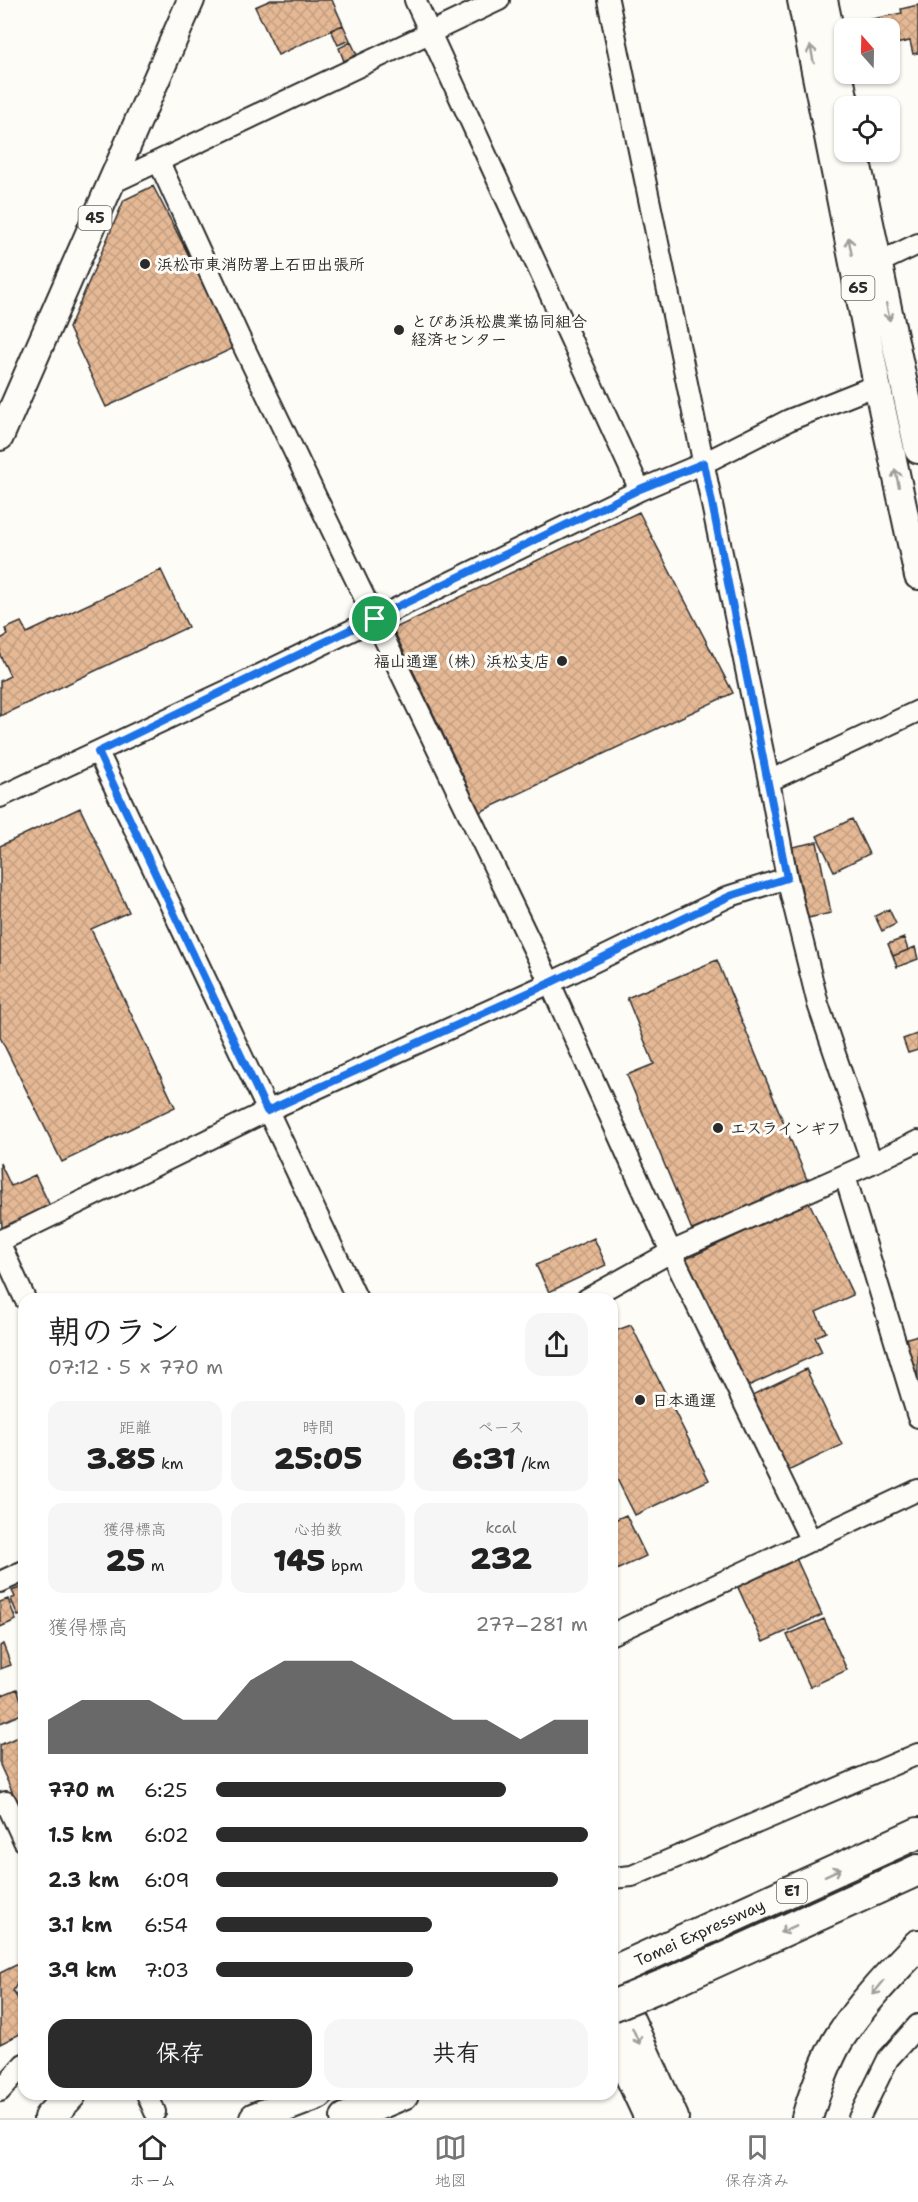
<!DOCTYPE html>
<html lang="ja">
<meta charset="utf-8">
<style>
body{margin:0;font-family:"Shantell Sans","Klee One",sans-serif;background:#f6f6f6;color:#222;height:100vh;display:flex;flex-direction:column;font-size:22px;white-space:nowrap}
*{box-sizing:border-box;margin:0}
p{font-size:20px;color:#767676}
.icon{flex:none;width:33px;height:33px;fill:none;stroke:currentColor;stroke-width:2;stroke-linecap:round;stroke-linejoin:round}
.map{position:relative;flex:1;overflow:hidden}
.panel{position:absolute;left:18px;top:1293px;width:600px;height:807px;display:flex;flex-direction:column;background:#fff;border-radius:18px;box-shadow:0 2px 4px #0004}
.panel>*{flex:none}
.needle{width:39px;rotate:340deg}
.tools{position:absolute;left:834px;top:18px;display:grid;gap:12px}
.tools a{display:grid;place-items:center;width:66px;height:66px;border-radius:12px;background:#fff;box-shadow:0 2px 4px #0004;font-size:30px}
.pin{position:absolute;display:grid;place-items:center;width:51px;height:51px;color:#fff;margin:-26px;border:3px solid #fff;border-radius:50%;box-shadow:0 2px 6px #0007}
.round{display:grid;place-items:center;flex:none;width:63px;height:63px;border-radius:18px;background:#f6f6f6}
.summary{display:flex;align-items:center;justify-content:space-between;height:102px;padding:0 30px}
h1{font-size:33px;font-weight:800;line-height:45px}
.stats{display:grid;grid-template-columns:repeat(3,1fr);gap:9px;height:102px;padding:6px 30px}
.stats div{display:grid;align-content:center;border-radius:15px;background:#f6f6f6;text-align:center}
.stats b{font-size:30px;font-weight:800}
.stats small{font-size:16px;font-weight:400}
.stats p{font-size:16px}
.chart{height:168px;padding:12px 30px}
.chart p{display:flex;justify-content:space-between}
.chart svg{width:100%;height:108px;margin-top:6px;fill:#2b2b2b;opacity:.7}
.cta{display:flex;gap:12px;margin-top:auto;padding:12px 30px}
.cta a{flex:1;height:69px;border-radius:18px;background:#2b2b2b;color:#fff;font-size:24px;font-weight:800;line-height:69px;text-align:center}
.cta a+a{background:#f6f6f6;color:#222}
ul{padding:0 30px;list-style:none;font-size:20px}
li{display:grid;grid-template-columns:96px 72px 1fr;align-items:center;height:45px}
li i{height:15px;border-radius:8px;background:#2b2b2b}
.menu{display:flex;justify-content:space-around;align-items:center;height:84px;border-top:2px solid #e0e0e0;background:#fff;font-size:16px;color:#767676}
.menu a{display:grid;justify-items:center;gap:3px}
.menu .active{color:#2b2b2b}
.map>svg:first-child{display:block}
.building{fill:url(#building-cross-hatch);stroke:#2b2b2b;stroke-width:1.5}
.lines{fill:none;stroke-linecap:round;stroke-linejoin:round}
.minor-casing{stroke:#2b2b2b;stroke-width:24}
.major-casing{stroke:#2b2b2b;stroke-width:30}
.highway-casing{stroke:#2b2b2b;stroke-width:34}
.minor{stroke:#fdfcf7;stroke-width:20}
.major{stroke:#fdfcf7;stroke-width:26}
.highway{stroke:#fdfcf7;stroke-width:30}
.highway-bridge-casing{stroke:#2b2b2b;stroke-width:34;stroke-linecap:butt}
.highway-bridge{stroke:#fdfcf7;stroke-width:30}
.oneway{stroke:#9e9e9b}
.route-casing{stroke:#fff;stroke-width:12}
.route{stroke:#1a73e8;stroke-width:8}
.poi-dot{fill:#2b2b2b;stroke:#fdfcf7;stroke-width:2}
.labels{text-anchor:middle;stroke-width:6;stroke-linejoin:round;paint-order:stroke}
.shield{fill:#fdfcf7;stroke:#6a6a68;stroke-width:1.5}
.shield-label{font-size:15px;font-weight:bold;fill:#2b2b2b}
.poi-label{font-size:16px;font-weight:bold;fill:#2b2b2b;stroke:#fdfcf7;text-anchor:start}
.street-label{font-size:16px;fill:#2b2b2b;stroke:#fdfcf7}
</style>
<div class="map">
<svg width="918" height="2118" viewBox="0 0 918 2118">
<defs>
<pattern id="building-cross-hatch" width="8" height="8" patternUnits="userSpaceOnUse" patternTransform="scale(1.5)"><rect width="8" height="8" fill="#e5b995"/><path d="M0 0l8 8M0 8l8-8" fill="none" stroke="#c59f81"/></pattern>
</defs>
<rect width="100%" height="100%" fill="#fdfcf7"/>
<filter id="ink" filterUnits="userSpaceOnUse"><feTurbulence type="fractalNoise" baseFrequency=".0167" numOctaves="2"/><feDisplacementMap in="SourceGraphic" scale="12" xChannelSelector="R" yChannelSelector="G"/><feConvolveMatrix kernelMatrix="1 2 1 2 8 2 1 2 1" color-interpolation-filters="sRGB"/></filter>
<g filter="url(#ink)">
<path class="building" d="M 271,0 L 332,0 L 343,25 L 278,55 L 255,7 Z
M 918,5 L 918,53 L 913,54 L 910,41 L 890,45 L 890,28 L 863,28 L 862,21 L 902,13 L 901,9 Z
M 343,25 L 350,40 L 338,45 L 331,30 Z
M 351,42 L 357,55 L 344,61 L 339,48 Z
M 153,186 L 236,347 L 106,407 L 69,328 L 124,200 Z
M 639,512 L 733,693 L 480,812 L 393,629 Z
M 161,570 L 188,627 L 0,716 L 0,681 L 10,676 L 0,655 L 0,639 L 8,635 L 5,629 L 21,622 L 27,633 Z
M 80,808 L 129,912 L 91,929 L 175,1107 L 62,1162 L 0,1037 L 0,846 Z
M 852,819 L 869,854 L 834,871 L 817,836 Z
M 817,842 L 831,913 L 808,918 L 792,847 Z
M 889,909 L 896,924 L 882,931 L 875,916 Z
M 904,938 L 908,950 L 893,956 L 888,944 Z
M 915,947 L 918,959 L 897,967 L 893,956 Z
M 717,960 L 808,1182 L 692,1230 L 627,1075 L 654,1064 L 627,998 Z
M 918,1031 L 918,1050 L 908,1053 L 903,1039 L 917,1034 Z
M 0,1163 L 11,1186 L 35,1175 L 51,1208 L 2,1231 Z
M 809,1202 L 853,1295 L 816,1312 L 826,1332 L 815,1337 L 822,1352 L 746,1387 L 686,1259 Z
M 594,1238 L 606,1265 L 549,1292 L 536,1265 Z
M 631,1325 L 709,1480 L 635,1515 L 612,1469 L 612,1326 L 615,1331 Z
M 918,1335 L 918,1385 L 904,1339 Z
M 806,1369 L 842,1445 L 786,1472 L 750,1396 Z
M 626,1515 L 646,1556 L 612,1572 L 612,1521 Z
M 795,1556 L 822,1615 L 763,1642 L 736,1583 Z
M 24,1586 L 24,1614 L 18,1616 L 11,1599 L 15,1597 L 12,1591 Z
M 8,1599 L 16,1620 L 0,1627 L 0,1602 Z
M 824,1619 L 847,1670 L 810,1687 L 787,1635 Z
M 3,1644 L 11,1665 L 0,1669 L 0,1646 Z
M 17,1689 L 24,1707 L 24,1713 L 0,1723 L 0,1696 Z
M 24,1734 L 24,1799 L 17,1802 L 0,1765 L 0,1745 Z
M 20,1963 L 23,1973 L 13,1991 L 24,2008 L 24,2030 L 22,2033 L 0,2044 L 0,1973 Z"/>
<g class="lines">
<g class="minor-casing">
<path id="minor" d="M 415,0 L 640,490
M 608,0 L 769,781 L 787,878 L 818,1004 L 872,1163 L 918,1141
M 159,162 L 239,337 L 550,983 L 671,1252 L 811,1541
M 110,184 L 499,0
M 878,263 L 918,244
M 98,752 L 357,1299
M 769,781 L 918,711
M 0,797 L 235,687 L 640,490 L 704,463 L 789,420 L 877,385
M 845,1176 L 918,1417
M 0,1241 L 267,1111 L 550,983 L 730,896 L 787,878
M 0,1244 L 25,1299
M 587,1299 L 671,1252 L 872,1163
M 0,1582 L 24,1571
M 612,1634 L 918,1490
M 0,1804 L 6,1802 L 24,1841
M 612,1878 L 632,1876 L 918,1754
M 0,2091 L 24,2064
M 147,2094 L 155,2112
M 859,2118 L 888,2059 L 918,2025"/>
</g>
<g class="major-casing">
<path id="major" d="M 801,0 L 877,385 L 918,576
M 824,0 L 846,106
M 855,152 L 918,450
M 0,437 L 191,0"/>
</g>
<g class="highway-casing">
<g id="highway">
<path id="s1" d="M 612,1972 L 918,1833"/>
<path d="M 680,1978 L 918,1870"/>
<path d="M 612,1982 L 673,2118"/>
<path d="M 612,2036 L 650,2118"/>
<path d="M 49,2118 L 71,2094"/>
<path d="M 255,2118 L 318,2094"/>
<path d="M 346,2118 L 403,2094"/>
<path d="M 807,2118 C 813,2097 828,2055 840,2037 C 862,2003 890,1974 918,1945"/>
</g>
</g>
<use href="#minor" class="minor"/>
<use href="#major" class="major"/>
<use href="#highway" class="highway"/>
<g class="highway-bridge-casing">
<path id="highway-bridge" d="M 612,2006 L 680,1978"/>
</g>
<use href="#highway-bridge" class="highway-bridge"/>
</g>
<defs><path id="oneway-shaft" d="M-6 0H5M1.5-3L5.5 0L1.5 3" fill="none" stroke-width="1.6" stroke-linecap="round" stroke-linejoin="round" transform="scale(1.5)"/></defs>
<g class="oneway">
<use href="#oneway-shaft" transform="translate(812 54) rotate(-101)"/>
<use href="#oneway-shaft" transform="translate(850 246) rotate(-101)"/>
<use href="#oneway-shaft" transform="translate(888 312) rotate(78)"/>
<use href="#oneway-shaft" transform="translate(897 478) rotate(-102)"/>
<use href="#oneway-shaft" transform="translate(833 1872) rotate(-25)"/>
<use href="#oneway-shaft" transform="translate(788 1929) rotate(156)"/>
<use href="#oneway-shaft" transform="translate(878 1988) rotate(129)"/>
<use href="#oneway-shaft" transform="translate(636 2036) rotate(66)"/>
</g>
</g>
<g class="lines" filter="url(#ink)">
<g class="route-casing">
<path id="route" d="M 704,463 L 787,878 L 730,896 L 550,983 L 267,1111 L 98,752 L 640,489 Z"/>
</g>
<use href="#route" class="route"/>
</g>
<g class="poi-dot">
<circle cx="145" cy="264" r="6"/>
<circle cx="399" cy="330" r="6"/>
<circle cx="562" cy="661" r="6"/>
<circle cx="718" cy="1128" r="6"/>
<circle cx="640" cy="1400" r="6"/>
</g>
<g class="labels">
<g class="shield">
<rect x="78.5" y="206" width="33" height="24" rx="4.5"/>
<rect x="841.5" y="276" width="33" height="24" rx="4.5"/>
<rect x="777" y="1879" width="30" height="24" rx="4.5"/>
</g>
<g class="shield-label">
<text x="95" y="223">45</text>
<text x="858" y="293">65</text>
<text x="792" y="1896">E1</text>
</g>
<g class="poi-label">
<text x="157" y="270">浜松市東消防署上石田出張所</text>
<text x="411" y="327">とぴあ浜松農業協同組合<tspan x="411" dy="18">経済センター</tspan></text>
<text x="550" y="667" text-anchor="end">福山通運（株）浜松支店</text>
<text x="730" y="1134">エスラインギフ</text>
<text x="652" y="1406">日本通運</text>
</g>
<g class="street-label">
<text dy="6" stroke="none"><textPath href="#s1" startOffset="96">Tomei Expressway</textPath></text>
</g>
</g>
</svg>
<div class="tools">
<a><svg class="needle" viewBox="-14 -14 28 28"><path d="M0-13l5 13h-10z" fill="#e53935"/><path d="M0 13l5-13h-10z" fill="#767676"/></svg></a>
<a><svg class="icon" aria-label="locate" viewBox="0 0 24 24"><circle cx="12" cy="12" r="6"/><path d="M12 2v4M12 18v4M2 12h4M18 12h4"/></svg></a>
</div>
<div class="pin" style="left:375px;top:619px;background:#1e9e55"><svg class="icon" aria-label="arrive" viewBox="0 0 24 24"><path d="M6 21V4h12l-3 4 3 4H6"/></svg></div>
<section class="panel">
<div class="summary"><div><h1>朝のラン</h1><p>07:12 · 5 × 770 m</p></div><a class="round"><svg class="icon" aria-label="share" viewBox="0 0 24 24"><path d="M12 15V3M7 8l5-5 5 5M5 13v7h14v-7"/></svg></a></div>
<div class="stats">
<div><p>距離</p><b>3.85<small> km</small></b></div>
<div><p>時間</p><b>25:05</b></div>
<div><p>ペース</p><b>6:31<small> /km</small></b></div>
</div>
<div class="stats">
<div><p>獲得標高</p><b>25<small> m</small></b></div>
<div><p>心拍数</p><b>145<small> bpm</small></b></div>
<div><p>kcal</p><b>232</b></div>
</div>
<div class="chart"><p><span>獲得標高</span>277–281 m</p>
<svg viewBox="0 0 160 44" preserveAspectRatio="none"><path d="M0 44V30L10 22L20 22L30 22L40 30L50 30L60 14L70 6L80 6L90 6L100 14L110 22L120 30L130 30L140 38L150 30L160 30V44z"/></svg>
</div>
<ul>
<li><b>770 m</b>6:25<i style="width:78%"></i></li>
<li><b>1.5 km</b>6:02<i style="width:100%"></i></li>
<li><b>2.3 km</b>6:09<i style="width:92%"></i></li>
<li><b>3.1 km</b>6:54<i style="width:58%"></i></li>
<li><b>3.9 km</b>7:03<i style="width:53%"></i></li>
</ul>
<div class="cta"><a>保存</a><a>共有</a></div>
</section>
</div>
<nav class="menu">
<a class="active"><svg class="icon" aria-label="home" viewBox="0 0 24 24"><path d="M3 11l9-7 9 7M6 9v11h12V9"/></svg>ホーム</a>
<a><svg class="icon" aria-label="map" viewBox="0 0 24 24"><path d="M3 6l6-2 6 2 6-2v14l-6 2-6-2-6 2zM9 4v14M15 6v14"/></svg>地図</a>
<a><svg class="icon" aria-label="saved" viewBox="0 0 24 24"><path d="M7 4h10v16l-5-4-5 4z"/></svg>保存済み</a>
</nav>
